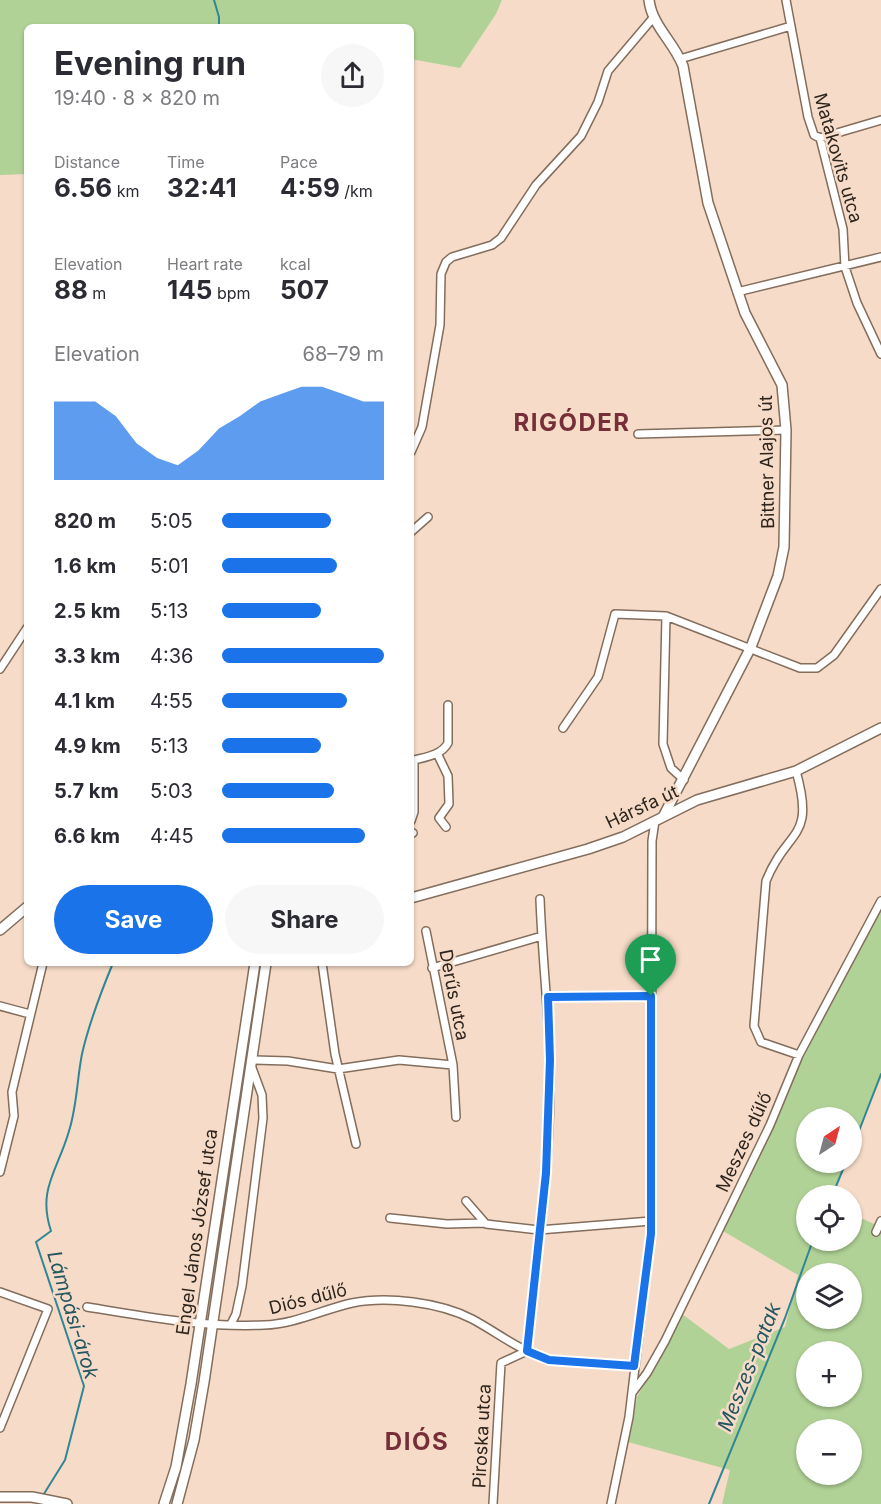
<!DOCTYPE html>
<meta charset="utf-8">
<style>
body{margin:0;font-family:Inter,sans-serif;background:#f7f7f7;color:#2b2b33;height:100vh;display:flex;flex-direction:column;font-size:22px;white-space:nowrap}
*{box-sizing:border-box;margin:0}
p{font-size:20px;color:#7c7c81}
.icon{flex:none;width:33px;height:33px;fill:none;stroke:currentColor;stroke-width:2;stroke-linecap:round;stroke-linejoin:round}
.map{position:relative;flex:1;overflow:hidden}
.details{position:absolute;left:24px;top:24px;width:390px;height:942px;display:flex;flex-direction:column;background:#fff;border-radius:9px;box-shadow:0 2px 4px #0004}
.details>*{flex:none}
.needle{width:39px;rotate:36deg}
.buttons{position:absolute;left:796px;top:1107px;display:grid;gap:12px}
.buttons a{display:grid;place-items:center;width:66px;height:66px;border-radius:50%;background:#fff;box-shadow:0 2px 4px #0004;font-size:30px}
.pin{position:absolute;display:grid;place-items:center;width:51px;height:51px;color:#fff;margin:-62px -26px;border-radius:50% 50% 50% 0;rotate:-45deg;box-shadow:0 0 6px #0007}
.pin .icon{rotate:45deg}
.round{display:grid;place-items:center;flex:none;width:63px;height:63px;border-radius:32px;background:#f7f7f7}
.summary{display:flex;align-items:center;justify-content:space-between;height:102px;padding:0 30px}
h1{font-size:33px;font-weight:700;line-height:45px}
.figures{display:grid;grid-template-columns:repeat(3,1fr);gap:9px;height:102px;padding:6px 30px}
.figures div{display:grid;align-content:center}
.figures b{font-size:26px;font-weight:700}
.figures small{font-size:16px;font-weight:400}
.figures p{font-size:16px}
.chart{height:168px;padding:12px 30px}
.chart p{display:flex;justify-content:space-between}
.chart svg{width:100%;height:108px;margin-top:6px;fill:#1a73e8;opacity:.7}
.action{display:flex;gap:12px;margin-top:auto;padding:12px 30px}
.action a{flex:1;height:69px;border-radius:36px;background:#1a73e8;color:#fff;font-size:24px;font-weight:700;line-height:69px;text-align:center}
.action a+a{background:#f7f7f7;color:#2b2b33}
ul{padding:0 30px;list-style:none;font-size:20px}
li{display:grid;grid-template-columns:96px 72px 1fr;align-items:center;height:45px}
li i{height:15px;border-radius:8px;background:#1a73e8}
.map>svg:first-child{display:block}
.green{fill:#b1d296;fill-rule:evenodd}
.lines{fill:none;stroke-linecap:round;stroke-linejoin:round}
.stream{stroke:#308695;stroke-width:2}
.minor-casing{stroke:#836d5c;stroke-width:10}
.tertiary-casing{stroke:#836d5c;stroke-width:12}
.minor{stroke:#fff;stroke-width:7}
.tertiary{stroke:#fff;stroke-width:9}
.route-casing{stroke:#fff;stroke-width:12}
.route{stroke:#1a73e8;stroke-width:8}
.labels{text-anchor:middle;stroke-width:5;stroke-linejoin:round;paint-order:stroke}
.street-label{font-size:18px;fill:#2d241d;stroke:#f6dcc8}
.water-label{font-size:20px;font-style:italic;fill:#245661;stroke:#f6dcc8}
.district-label{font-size:24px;font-weight:bold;letter-spacing:1.5px;fill:#762f38;stroke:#f6dcc8}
</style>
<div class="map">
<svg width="881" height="1504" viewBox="0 0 881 1504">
<rect width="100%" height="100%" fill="#f6dcc8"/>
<path class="green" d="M 0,0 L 502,0 L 496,14 L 460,68 L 411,59 L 411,27 L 27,27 L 27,174 L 0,175 Z
M 881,896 L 881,1078 L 852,1146 L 852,1118 L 807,1118 L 807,1162 L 845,1163 L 831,1195 L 807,1196 L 807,1240 L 852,1240 L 852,1214 L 881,1227 L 881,1504 L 722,1504 L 730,1470 L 628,1442 L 637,1397 L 682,1314 L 729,1349 L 785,1327 L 798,1275 L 723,1231 L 799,1055 ZM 807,1274 L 852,1274 L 852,1318 L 807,1318 ZM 807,1352 L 852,1352 L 852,1396 L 807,1396 ZM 807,1430 L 852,1430 L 852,1474 L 807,1474 Z"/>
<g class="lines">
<path class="stream" d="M 214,0 L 219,17 L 219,27
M 852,1149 L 881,1074
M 832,1196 L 846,1162
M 42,1497 L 65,1460 L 84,1386 L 36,1242 L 51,1231 C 37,1189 58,1170 69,1131 C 77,1106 77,1079 82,1054 C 89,1023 101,992 113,963
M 709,1504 L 785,1318 L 813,1240"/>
<g class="minor-casing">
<path id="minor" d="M 786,0 L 808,117 L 814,135 L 820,138 L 843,229 L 845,267 L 857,303 L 881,354
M 680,59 L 791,26
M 820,138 L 881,120
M 737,292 L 881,257
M 638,434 L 786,430
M 411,452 L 422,427 L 440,325 L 441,274 L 446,262 L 452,257 L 492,245 L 501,238 L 536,185 L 581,136 L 598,102 L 608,71 L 653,18
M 411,532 L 428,517
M 666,616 L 800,668 L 817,668 L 834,655 L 881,589
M 0,669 L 27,628
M 563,728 L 598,677 L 615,614 L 666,616 L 663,744 L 671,768 L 684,780
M 437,753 L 448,776 L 449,804 L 439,818 L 446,827
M 411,761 C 424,757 441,756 448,743 L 448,705
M 796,771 C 816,841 787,828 766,881 L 754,1026 L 761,1042 L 799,1055
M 411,821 L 414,812 L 414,760
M 411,832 L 413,833
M 426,931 L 453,1065 L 456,1117
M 322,963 L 335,1054 L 356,1144
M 432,968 L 542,936
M 548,997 L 651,996
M 0,1006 L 30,1014
M 252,1060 L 288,1061 L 338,1069 L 399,1060 L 453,1065
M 0,1172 L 14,1116 L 12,1092 L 43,963
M 466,1201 L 486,1224 L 539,1230 L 651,1221
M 390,1218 L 447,1224 L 484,1223
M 876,1232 L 881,1221
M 0,1292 L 48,1309 L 0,1428
M 87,1307 C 144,1316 205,1328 264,1325 C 295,1324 321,1310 352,1303 C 387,1296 439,1302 472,1319 C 491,1329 508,1342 527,1351 C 537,1255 552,1156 550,1059 C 548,1006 542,953 540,899
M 231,1324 L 236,1314 L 242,1286 L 263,1118 L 262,1095 L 252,1068
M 632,1393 L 647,1373 L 665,1341 L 770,1125 L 799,1055 L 881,901
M 493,1504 L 501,1363 L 527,1351 L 549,1360 L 634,1366
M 611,1504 L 629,1417 L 651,1234 L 652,841 L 655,821"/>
</g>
<g class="tertiary-casing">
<path id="tertiary" d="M 649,0 C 652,26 674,42 683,66 L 708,203 L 745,313 L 782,385 L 786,430 L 784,547 L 778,576 L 751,647 L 664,815
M 411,898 L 588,849 L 623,837 L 697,800 L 796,771 L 881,728
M 0,930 L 27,907
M 0,1497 L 32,1497 L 67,1504
M 164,1504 L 176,1467 L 191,1384 L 255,963
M 177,1504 L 194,1440 L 204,1382 L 266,963"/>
</g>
<use href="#minor" class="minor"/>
<use href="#tertiary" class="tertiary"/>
</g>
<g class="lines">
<g class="route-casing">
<path id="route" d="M 651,996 L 651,1234 L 634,1366 L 549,1360 L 527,1351 L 546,1173 L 550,1060 L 548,997 Z"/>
</g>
<use href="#route" class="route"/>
</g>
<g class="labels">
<g class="street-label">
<text transform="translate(838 158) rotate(74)" y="6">Matakovits utca</text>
<text transform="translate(767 462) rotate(-91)" y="6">Bittner Alajos út</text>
<text transform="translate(642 807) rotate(-25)" y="6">Hársfa út</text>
<text transform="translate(454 995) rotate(79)" y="6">Derűs utca</text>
<text transform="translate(744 1142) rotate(-65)" y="6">Meszes dűlő</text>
<text transform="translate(197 1232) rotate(-82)" y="6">Engel János József utca</text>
<text transform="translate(308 1299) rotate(-14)" y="6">Diós dűlő</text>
<text transform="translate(482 1436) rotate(-87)" y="6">Piroska utca</text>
</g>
<g class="water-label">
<text transform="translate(73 1315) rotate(73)" y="7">Lámpási-árok</text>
<text transform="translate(749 1367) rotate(-68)" y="7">Meszes-patak</text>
</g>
<g class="district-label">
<text x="572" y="431">RIGÓDER</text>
<text x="417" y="1450">DIÓS</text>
</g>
</g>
</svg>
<div class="buttons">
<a><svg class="needle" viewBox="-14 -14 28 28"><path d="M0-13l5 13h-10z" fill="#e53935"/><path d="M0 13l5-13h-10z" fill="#7c7c81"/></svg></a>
<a><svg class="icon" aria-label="locate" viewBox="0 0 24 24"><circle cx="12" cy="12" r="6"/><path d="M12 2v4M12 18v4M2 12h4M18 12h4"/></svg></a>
<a><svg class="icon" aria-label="layers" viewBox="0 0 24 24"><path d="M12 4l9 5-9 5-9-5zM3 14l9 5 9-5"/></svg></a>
<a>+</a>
<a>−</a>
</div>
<div class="pin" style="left:651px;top:996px;background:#1e9e55"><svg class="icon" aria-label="arrive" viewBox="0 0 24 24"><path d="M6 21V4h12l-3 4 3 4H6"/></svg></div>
<section class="details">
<div class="summary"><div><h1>Evening run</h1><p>19:40 · 8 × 820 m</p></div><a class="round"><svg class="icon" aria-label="share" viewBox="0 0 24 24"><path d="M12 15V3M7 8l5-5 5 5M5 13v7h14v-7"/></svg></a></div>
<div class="figures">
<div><p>Distance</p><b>6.56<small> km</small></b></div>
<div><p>Time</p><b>32:41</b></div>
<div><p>Pace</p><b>4:59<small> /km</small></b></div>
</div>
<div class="figures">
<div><p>Elevation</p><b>88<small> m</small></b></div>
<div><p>Heart rate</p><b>145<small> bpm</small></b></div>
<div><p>kcal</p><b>507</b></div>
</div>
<div class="chart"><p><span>Elevation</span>68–79 m</p>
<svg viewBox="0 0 160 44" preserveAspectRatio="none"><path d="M0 44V12L10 12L20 12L30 18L40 29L50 35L60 38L70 32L80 23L90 18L100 12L110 9L120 6L130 6L140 9L150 12L160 12V44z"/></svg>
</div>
<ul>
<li><b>820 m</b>5:05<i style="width:67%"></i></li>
<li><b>1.6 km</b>5:01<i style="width:71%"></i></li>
<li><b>2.5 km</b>5:13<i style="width:61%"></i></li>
<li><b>3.3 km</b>4:36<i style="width:100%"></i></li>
<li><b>4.1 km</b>4:55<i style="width:77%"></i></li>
<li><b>4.9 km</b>5:13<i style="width:61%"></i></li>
<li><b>5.7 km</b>5:03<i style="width:69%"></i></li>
<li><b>6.6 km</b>4:45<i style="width:88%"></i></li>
</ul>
<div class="action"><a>Save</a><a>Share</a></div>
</section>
</div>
